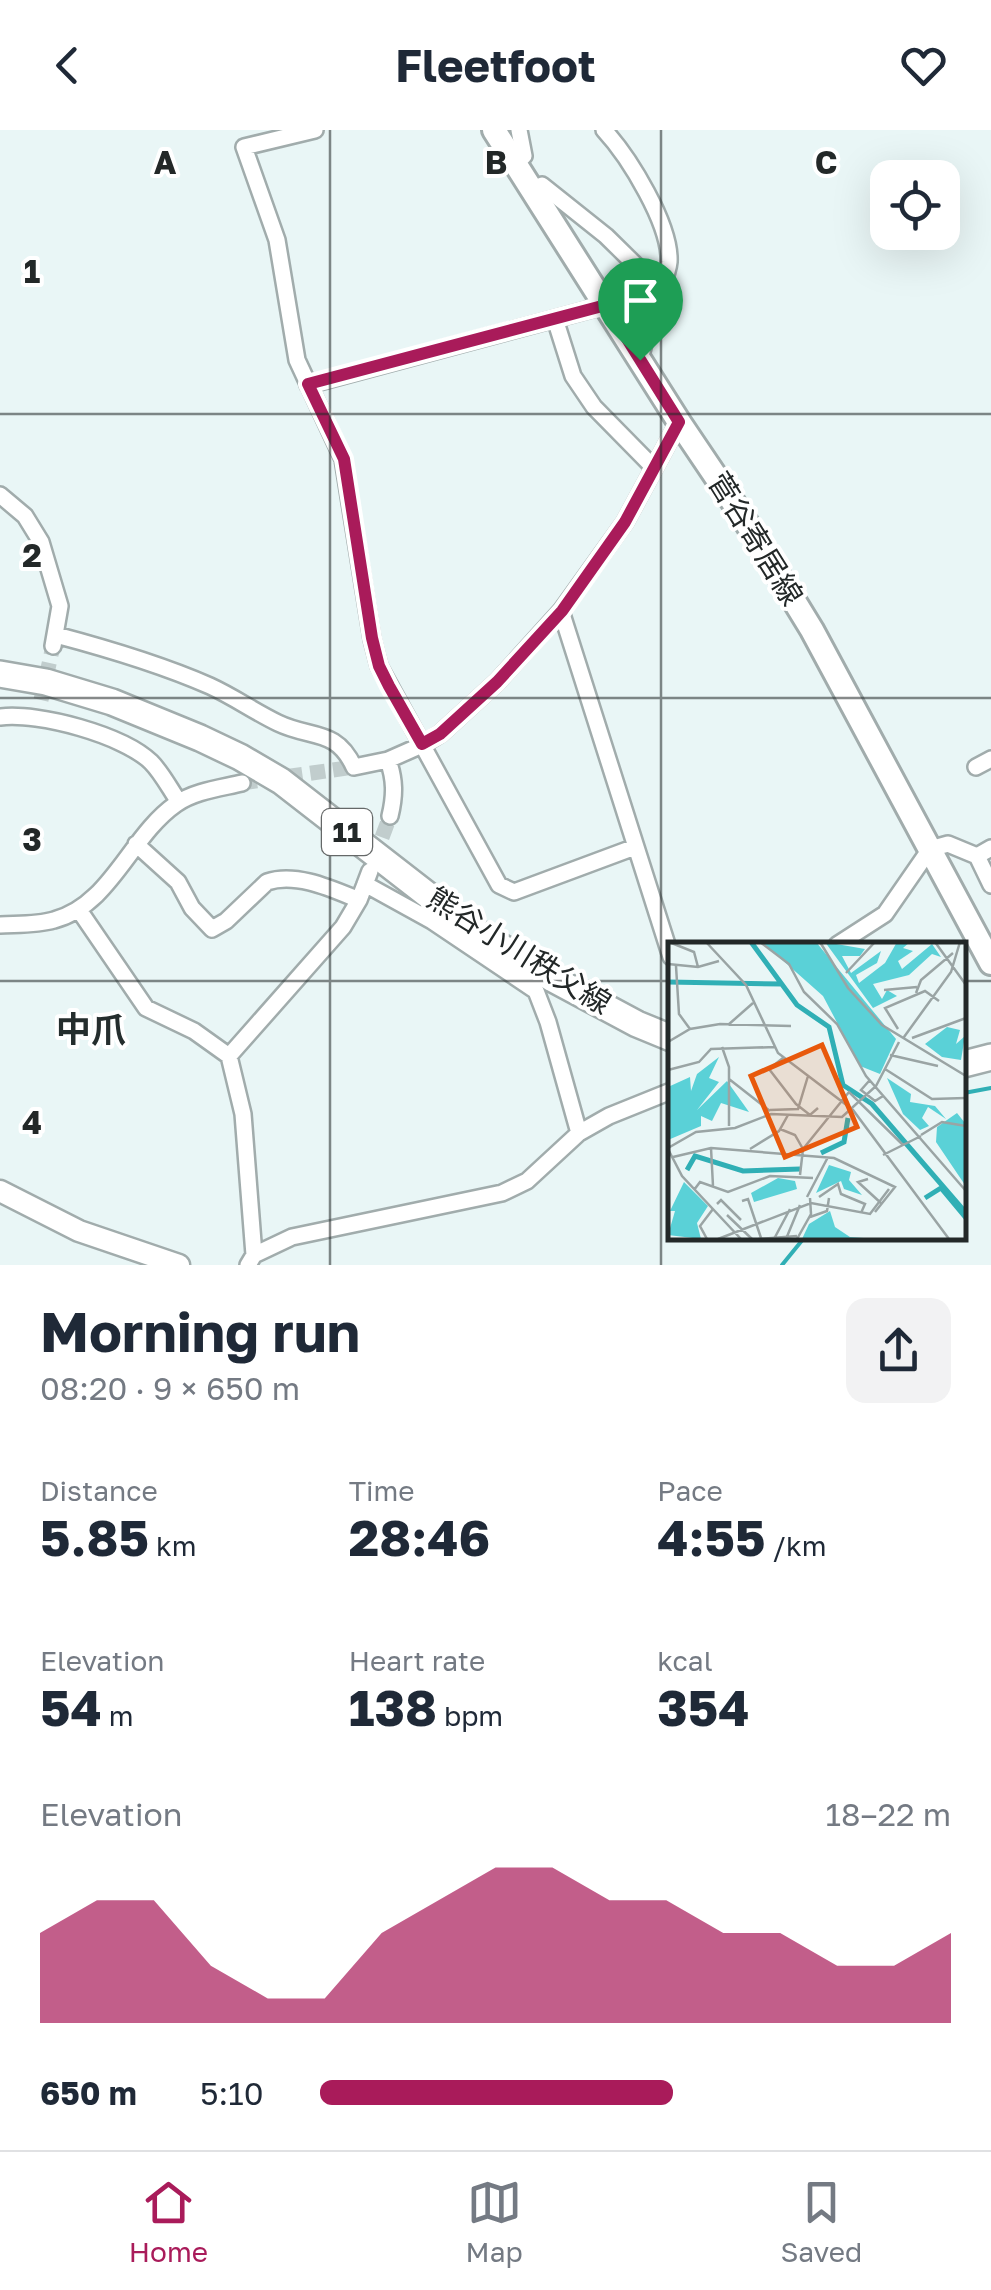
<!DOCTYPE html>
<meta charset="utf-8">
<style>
body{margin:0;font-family:"Golos Text","Noto Sans JP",sans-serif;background:#f2f2f3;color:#1f2937;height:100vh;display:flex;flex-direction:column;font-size:38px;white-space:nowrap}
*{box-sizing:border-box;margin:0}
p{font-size:32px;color:#747a83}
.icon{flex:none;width:55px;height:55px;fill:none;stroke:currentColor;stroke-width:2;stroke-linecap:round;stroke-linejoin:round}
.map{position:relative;height:1135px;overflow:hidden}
.panel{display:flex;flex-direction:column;background:#fff;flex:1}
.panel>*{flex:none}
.controls{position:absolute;left:870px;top:30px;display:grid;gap:20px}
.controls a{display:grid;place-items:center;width:90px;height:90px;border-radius:20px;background:#fff;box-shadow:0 10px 40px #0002;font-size:50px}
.pin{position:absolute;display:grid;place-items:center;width:85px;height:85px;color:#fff;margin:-102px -42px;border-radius:50% 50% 50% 0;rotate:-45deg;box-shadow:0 0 10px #0007}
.pin .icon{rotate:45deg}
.round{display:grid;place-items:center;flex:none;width:105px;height:105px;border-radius:20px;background:#f2f2f3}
.summary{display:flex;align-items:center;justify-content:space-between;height:170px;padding:0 40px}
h1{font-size:55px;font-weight:700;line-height:75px}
.stats{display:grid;grid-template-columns:repeat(3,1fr);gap:15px;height:170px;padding:10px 40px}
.stats div{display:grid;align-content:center}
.stats b{font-size:50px;font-weight:700}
.stats small{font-size:28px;font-weight:400}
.stats p{font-size:28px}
.chart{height:280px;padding:20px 40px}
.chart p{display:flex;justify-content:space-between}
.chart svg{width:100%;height:180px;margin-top:10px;fill:#a91b5a;opacity:.7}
ul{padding:0 40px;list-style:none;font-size:32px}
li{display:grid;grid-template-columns:160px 120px 1fr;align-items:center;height:75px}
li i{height:25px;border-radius:12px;background:#a91b5a}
header{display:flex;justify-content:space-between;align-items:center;height:130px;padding:0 40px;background:#fff;font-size:45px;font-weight:700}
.menu{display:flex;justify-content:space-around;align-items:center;height:140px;border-top:2px solid #e0e1e3;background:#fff;font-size:28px;color:#747a83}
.menu a{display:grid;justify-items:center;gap:5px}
.menu .selected{color:#a91b5a}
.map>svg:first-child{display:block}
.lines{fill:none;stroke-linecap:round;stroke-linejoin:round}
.stream{stroke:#30afb5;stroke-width:4}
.minor-tunnel{stroke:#c1cdcd;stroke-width:15;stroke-dasharray:15 8;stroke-linecap:butt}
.minor-casing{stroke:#a1acac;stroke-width:20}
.tertiary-casing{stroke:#a1acac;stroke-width:25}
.secondary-casing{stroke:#a1acac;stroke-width:28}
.primary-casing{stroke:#a1acac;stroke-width:30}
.minor{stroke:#fff;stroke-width:15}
.tertiary{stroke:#fff;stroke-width:20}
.secondary{stroke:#fff;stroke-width:22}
.primary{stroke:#fff;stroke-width:25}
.route-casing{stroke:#fff;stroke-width:20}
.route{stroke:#a91b5a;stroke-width:12}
.grid{fill:none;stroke:#232828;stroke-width:2.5;stroke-opacity:0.55}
.labels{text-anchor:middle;stroke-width:8;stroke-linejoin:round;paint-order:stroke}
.shield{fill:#fff;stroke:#656868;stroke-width:2.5}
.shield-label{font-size:28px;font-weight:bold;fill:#232828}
.street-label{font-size:30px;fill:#232828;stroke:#fff}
.quarter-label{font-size:35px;font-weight:bold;fill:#242d2d;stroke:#fff}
.inset-river{fill:none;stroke:#30afb5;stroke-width:5}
.inset-road{fill:none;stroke:#9aa4a4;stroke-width:2.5}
.view{fill:#e8590c;fill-opacity:0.15;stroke:#e8590c;stroke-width:5}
.inset-edge{fill:none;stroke:#232828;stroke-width:5}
.grid-label{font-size:32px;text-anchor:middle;font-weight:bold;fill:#232828;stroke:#fff;stroke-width:8;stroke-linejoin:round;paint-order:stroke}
</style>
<header><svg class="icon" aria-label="back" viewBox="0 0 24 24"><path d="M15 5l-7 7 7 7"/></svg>Fleetfoot<svg class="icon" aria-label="heart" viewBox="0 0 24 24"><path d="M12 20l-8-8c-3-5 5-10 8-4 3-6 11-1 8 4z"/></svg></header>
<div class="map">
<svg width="991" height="1135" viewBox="0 0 991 1135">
<rect width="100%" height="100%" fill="#e9f6f6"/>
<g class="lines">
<path class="stream" d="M 964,963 L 991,958
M 782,1135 L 804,1108"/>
<path class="minor-tunnel" d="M 41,570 L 53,516
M 242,653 L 354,637
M 374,729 L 390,686"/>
<g class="minor-casing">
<path id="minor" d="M 315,0 L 244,17 L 277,110 L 297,230 L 343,329 L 372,509 L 379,536 L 499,755 L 514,762 L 635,717
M 604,0 C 629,27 671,95 669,132 C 668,144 661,157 657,169 C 650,189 645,209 640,230
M 514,34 L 524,26 L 519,0
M 531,60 L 542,55 L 606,106 L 660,159
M 555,189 L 573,246 L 594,277 L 654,338
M 308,255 L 606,175
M 0,365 L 25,386 L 41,412 L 60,476 L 53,516
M 561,481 L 671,827
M 56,505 C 109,519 160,534 210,556 C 234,567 255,582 278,593 C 311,609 336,598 354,637 L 388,630 L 422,615 L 440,604 L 497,552 L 561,481 L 625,392 L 679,292
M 0,587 C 39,582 123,605 151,632 C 162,643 170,659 179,672
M 388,630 C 395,650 395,665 390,686
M 976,637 L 991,629
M 136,714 L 178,752 L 192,778 L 212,799 L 226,791 L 267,752 C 296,742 332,759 359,770
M 977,726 L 991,755
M 365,754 L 432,791 L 536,861 L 548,892 L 579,1003
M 79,780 L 146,878 L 194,901 L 229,926 L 243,984 L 254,1125
M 0,795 C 18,794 37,795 54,790 C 111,775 130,706 176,674 C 194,661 221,658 242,653
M 837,815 L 885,784 L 930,719 L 948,714 L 977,726 L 991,718
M 229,926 L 343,797 L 359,770 L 370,741
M 248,1135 L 254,1125 L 292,1107 L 502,1063 L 527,1051 L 579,1003 L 609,986 L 671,961"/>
</g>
<g class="tertiary-casing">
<path id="tertiary" d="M 0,1061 L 79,1101 L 179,1135"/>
</g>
<g class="secondary-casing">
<path id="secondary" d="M 494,0 L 679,292 L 741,384 L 812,500 L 991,833"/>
</g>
<g class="primary-casing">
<path id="primary" d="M 0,544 L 46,552 L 112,572 L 200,608 L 240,627 L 281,651 L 469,797 L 553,849 L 637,894 L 671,908
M 964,934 L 991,927"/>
</g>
<use href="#minor" class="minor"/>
<use href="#tertiary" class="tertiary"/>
<use href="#secondary" class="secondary"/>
<use href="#primary" class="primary"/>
</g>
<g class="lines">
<g class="route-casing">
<path id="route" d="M 606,175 L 679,292 L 625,392 L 562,481 L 497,552 L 440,604 L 422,614 L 389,556 L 379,536 L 372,508 L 344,329 L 308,254 Z"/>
</g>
<use href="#route" class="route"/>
</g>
<path class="grid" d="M 330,0 L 330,1135M 661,0 L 661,1135M 0,284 L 991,284M 0,568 L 991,568M 0,851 L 671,851M 964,851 L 991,851"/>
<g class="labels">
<rect class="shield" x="322" y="679" width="50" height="46" rx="8"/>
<g class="shield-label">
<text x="347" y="712">11</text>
</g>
<g class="street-label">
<text transform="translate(755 409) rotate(58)" y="10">菅谷寄居線</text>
<text transform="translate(519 821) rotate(32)" y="10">熊谷小川秩父線</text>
</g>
<g class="quarter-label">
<text x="91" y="912">中爪</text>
</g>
</g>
<g transform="translate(668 812)">
<rect width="298" height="298" fill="#e9f6f6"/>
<path d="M 94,0 L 148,0 L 228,97 L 212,132 L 192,124 L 155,54 ZM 157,0 L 197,7 L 192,14 L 174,14 L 183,31 L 213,9 L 209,21 L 188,33 L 191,41 L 217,21 L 229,0 L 242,0 L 235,6 L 245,9 L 230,19 L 234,27 L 264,2 L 273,15 L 264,12 L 241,33 L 205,42 L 214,57 L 219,48 L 229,54 L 205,66 ZM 279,85 L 292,88 L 288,102 L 297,94 L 293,118 L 274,115 L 257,102 ZM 51,115 L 41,136 L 51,140 L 29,168 L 59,139 L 81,170 L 53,161 L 44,179 L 33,174 L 33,184 L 0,198 L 0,145 L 22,135 L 23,149 L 29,132 ZM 219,136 L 243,152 L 242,160 L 267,164 L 278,177 L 260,165 L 254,176 L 261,184 L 252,188 L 235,172 ZM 289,171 L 297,181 L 297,243 L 268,200 L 269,185 ZM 161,223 L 183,230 L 181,238 L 194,253 L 176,247 L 173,239 L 148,251 ZM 110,236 L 127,239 L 129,247 L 86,260 L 83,251 ZM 16,240 L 40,264 L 29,281 L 33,297 L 0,293 L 7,269 L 2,269 ZM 162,269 L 167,285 L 182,295 L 209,297 L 134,297 L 141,282 Z" fill="#5ad1d7"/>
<path class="inset-river" d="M 83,0 L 129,63 L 161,85 L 175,143 L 204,162 L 298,271M 0,40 L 114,42M 153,211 L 176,200 L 180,176M 19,228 L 27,214 L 75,229 L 132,227M 257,256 L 273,246 L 298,276"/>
<path class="inset-road" d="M 1,0 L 26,10 L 30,25M 38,0 L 78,43 L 110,111 L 185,168 L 281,297M 92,0 L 121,22 L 136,50 L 169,82 L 198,134 L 298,249M 152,0 L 180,46 L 214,83 L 298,134M 267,0 L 298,43M 0,22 L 30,25 L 51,19M 8,24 L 11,72 L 22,87M 178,31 L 207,0M 216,48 L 249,45M 248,51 L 253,38 L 285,11M 60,83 L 85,61M 230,87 L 217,66 L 257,49 L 271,59M 236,95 L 283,30 L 292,0M 244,96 L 298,76M 0,100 L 22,87 L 52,82 L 123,84M 54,105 L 61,125 L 61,184M 222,113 L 270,124M 115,116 L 101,127 L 128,162 L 142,173 L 150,166M 217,127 L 264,157 L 298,156M 0,128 L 31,120 L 43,107 L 107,105M 61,137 L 102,169M 201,139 L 193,148 L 207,159 L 215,154M 102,168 L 130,167 L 140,134M 112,187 L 127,193 L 135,207M 253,193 L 274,180 L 298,184M 0,206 L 28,190 L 67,186 L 103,172 L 174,175 L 208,144 L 231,100M 43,206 L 45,244M 0,207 L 14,234 L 73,297M 82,207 L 111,189 L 120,173M 215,213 L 253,194M 5,215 L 43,206 L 166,216 L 227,245 L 207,270M 132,233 L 135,207 L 181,150 L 235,203M 200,237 L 190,240 L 214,262M 26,248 L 32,240 L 60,250 L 102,234 L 145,236M 139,255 L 160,215M 151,255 L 170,242 L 173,252 L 197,262 L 193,271M 74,259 L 80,257 L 93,296M 49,262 L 53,258 L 73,278M 59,273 L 84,297M 142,275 L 159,269 L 161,256M 39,297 L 32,284 L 45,267M 50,297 L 143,261 L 202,272 L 221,247M 90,297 L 129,294M 106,297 L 122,267M 118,297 L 132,263M 129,297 L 143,272 L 142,256"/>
<path class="view" d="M 154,103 L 189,185 L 117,215 L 83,134 Z"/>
<rect width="298" height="298" class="inset-edge"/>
</g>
<g class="grid-label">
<text x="165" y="44">A</text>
<text x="496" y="44">B</text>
<text x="826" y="44">C</text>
<text x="32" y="153">1</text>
<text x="32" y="437">2</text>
<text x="32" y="721">3</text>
<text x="32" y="1004">4</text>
</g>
</svg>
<div class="controls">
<a><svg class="icon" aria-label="locate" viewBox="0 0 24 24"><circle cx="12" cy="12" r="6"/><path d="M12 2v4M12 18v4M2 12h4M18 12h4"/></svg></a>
</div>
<div class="pin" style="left:640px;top:230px;background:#1e9e55"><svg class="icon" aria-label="arrive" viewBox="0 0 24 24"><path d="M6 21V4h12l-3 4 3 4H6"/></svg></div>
</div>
<section class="panel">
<div class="summary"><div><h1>Morning run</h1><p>08:20 · 9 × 650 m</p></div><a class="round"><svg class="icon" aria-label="share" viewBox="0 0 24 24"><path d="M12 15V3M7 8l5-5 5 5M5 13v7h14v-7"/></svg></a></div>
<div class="stats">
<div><p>Distance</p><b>5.85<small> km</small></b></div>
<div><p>Time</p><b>28:46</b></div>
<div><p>Pace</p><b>4:55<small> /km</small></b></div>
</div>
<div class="stats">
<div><p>Elevation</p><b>54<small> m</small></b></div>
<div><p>Heart rate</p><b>138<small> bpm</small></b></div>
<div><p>kcal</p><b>354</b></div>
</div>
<div class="chart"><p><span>Elevation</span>18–22 m</p>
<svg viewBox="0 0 160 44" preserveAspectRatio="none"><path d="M0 44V22L10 14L20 14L30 30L40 38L50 38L60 22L70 14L80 6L90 6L100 14L110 14L120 22L130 22L140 30L150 30L160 22V44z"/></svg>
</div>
<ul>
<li><b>650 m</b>5:10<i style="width:56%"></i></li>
</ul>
</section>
<nav class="menu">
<a class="selected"><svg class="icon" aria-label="home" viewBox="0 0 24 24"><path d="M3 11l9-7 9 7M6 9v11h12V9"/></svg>Home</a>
<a><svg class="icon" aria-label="map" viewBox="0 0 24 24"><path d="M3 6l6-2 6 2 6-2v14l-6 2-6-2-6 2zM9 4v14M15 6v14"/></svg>Map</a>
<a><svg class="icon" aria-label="saved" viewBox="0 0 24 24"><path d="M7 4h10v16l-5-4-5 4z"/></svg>Saved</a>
</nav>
